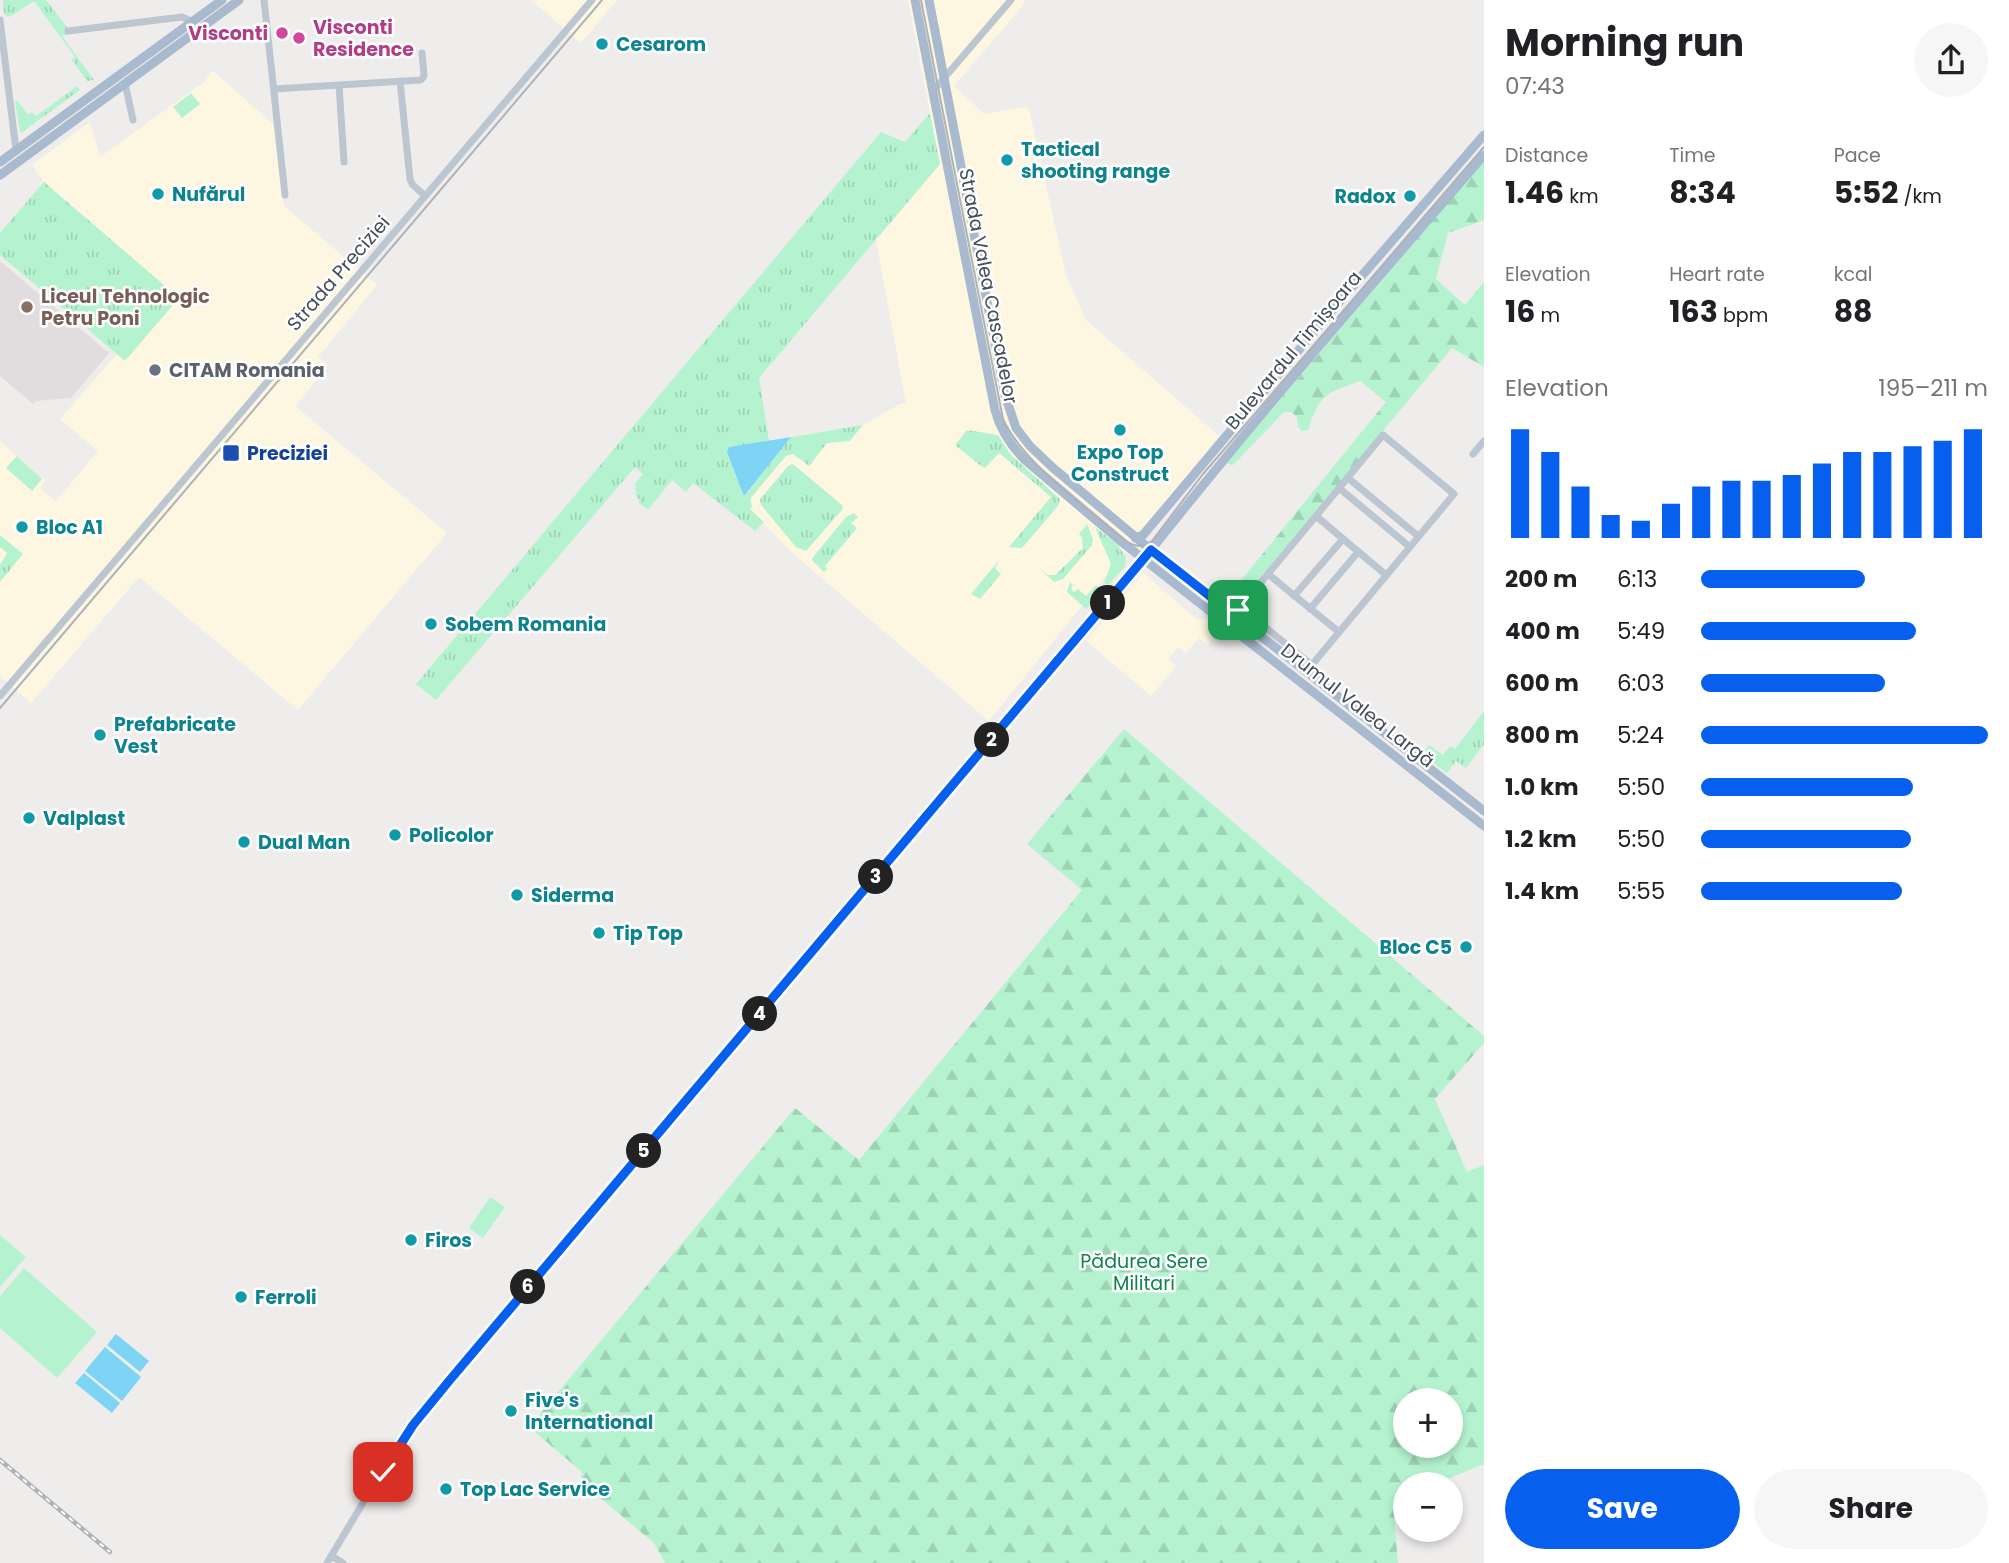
<!DOCTYPE html>
<meta charset="utf-8">
<style>
body{margin:0;font-family:Poppins,sans-serif;background:#f6f6f6;color:#202124;height:100vh;display:flex;flex-direction:column;font-size:26px;white-space:nowrap}
*{box-sizing:border-box;margin:0}
p{font-size:23px;color:#757577}
.icon{flex:none;width:38px;height:38px;fill:none;stroke:currentColor;stroke-width:2;stroke-linecap:round;stroke-linejoin:round}
.map{position:relative;flex:1;overflow:hidden}
.side{display:flex;flex-direction:column;background:#fff;width:525px}
.side>*{flex:none}
.controls{position:absolute;left:1393px;top:1388px;display:grid;gap:14px}
.controls a{display:grid;place-items:center;width:70px;height:70px;border-radius:50%;background:#fff;box-shadow:0 4px 10px #0003;font-size:35px}
.pin{position:absolute;display:grid;place-items:center;width:60px;height:60px;color:#fff;margin:-30px;border-radius:14px;box-shadow:0 4px 10px #0006}
.km{position:absolute;width:35px;height:35px;margin:-18px;border-radius:50%;background:#222;color:#fff;font-size:19px;line-height:35px;text-align:center}
.round{display:grid;place-items:center;flex:none;width:74px;height:74px;border-radius:37px;background:#f6f6f6}
.headline{display:flex;align-items:center;justify-content:space-between;height:119px;padding:0 21px}
h1{font-size:38px;font-weight:700;line-height:52px}
.metrics{display:grid;grid-template-columns:repeat(3,1fr);gap:10px;height:119px;padding:7px 21px}
.metrics div{display:grid;align-content:center}
.metrics b{font-size:30px;font-weight:700}
.metrics small{font-size:19px;font-weight:400}
.metrics p{font-size:19px}
.chart{height:196px;padding:14px 21px}
.chart p{display:flex;justify-content:space-between}
.chart svg{width:100%;height:126px;margin-top:7px;stroke:#075fee;stroke-width:6}
.button{display:flex;gap:14px;margin-top:auto;padding:14px 21px}
.button a{flex:1;height:80px;border-radius:42px;background:#075fee;color:#fff;font-size:28px;font-weight:700;line-height:80px;text-align:center}
.button a+a{background:#f6f6f6;color:#202124}
ul{padding:0 21px;list-style:none;font-size:23px}
li{display:grid;grid-template-columns:112px 84px 1fr;align-items:center;height:52px}
li i{height:18px;border-radius:9px;background:#075fee}
main{display:flex;flex:1;min-height:0}
.map>svg:first-child{display:block}
.commercial{fill:#fdf7e2}
.education{fill:#e1ddde}
.grass{fill:url(#grass-tufts)}
.forest{fill:url(#forest-firs);fill-rule:evenodd}
.garden{fill:#b5f3d0}
.water{fill:#7dd4f4}
.lines{fill:none;stroke-linecap:round;stroke-linejoin:round}
.minor{stroke:#bbc6d1;stroke-width:7}
.major{stroke:#a9bacf;stroke-width:9}
.tram{stroke:#aeb1b8;stroke-width:2}
.rail-casing{stroke:#aeb1b8;stroke-width:4.5}
.rail{stroke:#fff;stroke-width:2;stroke-dasharray:5;stroke-linecap:butt}
.route-casing{stroke:#fff;stroke-width:14}
.route{stroke:#075fee;stroke-width:9}
.hotel-dot{fill:#d1479c;stroke:#fff;stroke-width:2.5}
.culture-dot{fill:#0f9aa8;stroke:#fff;stroke-width:2.5}
.education-dot{fill:#8d6e63;stroke:#fff;stroke-width:2.5}
.worship-dot{fill:#6b7280;stroke:#fff;stroke-width:2.5}
.transit-dot{fill:#1a4fb4;stroke:#fff;stroke-width:2.5}
.labels{text-anchor:middle;stroke-width:5;stroke-linejoin:round;paint-order:stroke}
.hotel-label{font-size:19px;font-weight:bold;fill:#b23c85;stroke:#fff;text-anchor:start}
.culture-label{font-size:19px;font-weight:bold;fill:#0d838f;stroke:#fff;text-anchor:start}
.street-label{font-size:19px;fill:#434e5b;stroke:#fff}
.education-label{font-size:19px;font-weight:bold;fill:#785e54;stroke:#fff;text-anchor:start}
.worship-label{font-size:19px;font-weight:bold;fill:#5b616d;stroke:#fff;text-anchor:start}
.transit-label{font-size:19px;font-weight:bold;fill:#164399;stroke:#fff;text-anchor:start}
.park-label{font-size:19px;fill:#0e834f;stroke:#fff}
</style>
<main>
<div class="map">
<svg width="1484" height="1563" viewBox="0 0 1484 1563">
<defs>
<pattern id="grass-tufts" width="24" height="20" patternUnits="userSpaceOnUse" patternTransform="scale(1.75)"><rect width="24" height="20" fill="#b5f3d0"/><path d="M3 7l-1-3M5 7V3M7 7l1-3M15 17l-1-3M17 17v-4M19 17l1-3" fill="none" stroke="#9dd2b5"/></pattern>
<pattern id="forest-firs" width="22" height="20" patternUnits="userSpaceOnUse" patternTransform="scale(1.75)"><rect width="22" height="20" fill="#b5f3d0"/><path d="M5 1l3.5 6h-7zM16 11l3.5 6h-7z" fill="#9dd2b5"/></pattern>
</defs>
<rect width="100%" height="100%" fill="#efecec"/>
<path class="commercial" d="M 531,0 L 617,0 L 581,43 Z
M 908,0 L 1024,0 L 1025,3 L 954,86 L 984,114 L 1023,107 L 1029,109 L 1066,275 L 1086,320 L 1219,436 L 989,721 L 790,551 L 750,508 L 727,452 L 729,447 L 863,425 L 898,405 L 906,403 L 876,240 L 940,164 Z
M 213,71 L 273,124 L 284,206 L 377,285 L 318,357 L 328,366 L 295,406 L 447,533 L 298,710 L 139,577 L 31,703 L 0,676 L 0,441 L 45,481 L 40,488 L 56,501 L 98,451 L 60,419 L 117,354 L 125,360 L 179,298 L 44,182 L 32,165 L 90,122 L 100,157 L 204,82 Z
M 1143,573 L 1198,620 L 1206,618 L 1220,630 L 1207,645 L 1199,638 L 1186,653 L 1178,647 L 1168,659 L 1176,666 L 1151,696 L 1086,641 Z"/>
<path class="education" d="M 0,261 L 109,353 L 71,398 L 35,401 L 33,404 L 0,376 Z"/>
<path class="grass" d="M 3,0 L 46,0 L 67,27 L 67,35 L 62,36 L 94,80 L 87,81 L 72,60 L 75,57 L 34,1 L 9,17 L 4,14 Z
M 77,86 L 80,90 L 21,133 L 20,132 L 15,101 L 18,101 L 28,115 L 32,112 L 36,116 Z
M 930,113 L 940,164 L 759,378 L 769,441 L 729,447 L 744,496 L 791,437 L 863,425 L 850,441 L 827,443 L 809,466 L 793,454 L 786,456 L 750,499 L 752,507 L 750,509 L 764,522 L 755,531 L 693,483 L 686,492 L 672,480 L 648,510 L 639,503 L 640,500 L 636,496 L 635,484 L 643,474 L 635,467 L 436,700 L 416,684 L 881,132 L 905,142 Z
M 44,182 L 179,298 L 125,361 L 0,255 L 0,233 Z
M 967,430 L 998,435 L 1011,455 L 1060,499 L 1058,506 L 1022,548 L 1009,547 L 1051,497 L 999,453 L 985,468 L 981,466 L 955,445 Z
M 793,464 L 843,506 L 842,510 L 806,551 L 796,547 L 761,505 L 760,499 L 788,466 Z
M 854,513 L 858,517 L 851,523 L 857,528 L 825,566 L 827,569 L 824,572 L 812,560 L 813,557 L 846,517 Z
M 1087,524 L 1093,539 L 1092,545 L 1063,579 L 1054,582 L 1037,566 L 1048,575 L 1055,575 L 1083,548 L 1082,538 L 1079,534 Z
M 1095,527 L 1117,544 L 1126,557 L 1125,567 L 1108,585 L 1104,583 L 1111,564 Z
M 0,535 L 23,554 L 0,582 L 0,565 L 7,553 L 0,547 Z
M 1000,559 L 995,568 L 1001,574 L 980,599 L 971,594 Z
M 1070,582 L 1073,585 L 1071,589 L 1074,592 L 1078,589 L 1086,596 L 1096,585 L 1099,588 L 1099,595 L 1086,609 L 1067,592 Z
M 1484,711 L 1484,744 L 1466,768 L 1456,761 L 1447,773 L 1422,754 L 1429,745 L 1443,755 L 1450,746 L 1455,749 Z"/>
<path class="forest" d="M 1484,160 L 1484,220 L 1448,233 L 1436,279 L 1465,305 L 1484,282 L 1484,367 L 1452,348 L 1235,608 L 1225,600 L 1386,402 L 1360,381 C 1326,393 1320,394 1308,430 L 1302,431 L 1298,427 L 1297,417 L 1291,412 L 1284,412 L 1233,465 L 1226,463 Z
M 1124,729 L 1484,1036 L 1484,1043 L 1435,1099 L 1467,1172 L 1484,1165 L 1484,1464 L 1435,1484 L 1405,1484 L 1405,1496 L 1393,1502 L 1398,1563 L 665,1563 L 654,1543 L 580,1481 L 582,1472 L 529,1427 L 795,1108 L 859,1160 L 1082,890 L 1027,844 ZM 1451,1400 L 1451,1446 L 1405,1446 L 1405,1400 Z"/>
<path class="garden" d="M 191,93 L 200,104 L 182,118 L 173,107 Z
M 17,456 L 42,479 L 32,491 L 6,468 Z
M 490,1197 L 505,1207 L 483,1238 L 469,1228 Z
M 0,1235 L 26,1257 L 0,1287 Z
M 24,1268 L 97,1332 L 57,1378 L 0,1328 L 0,1296 Z"/>
<path class="water" d="M 791,437 L 744,496 L 727,452 L 729,447 Z
M 116,1334 L 149,1361 L 140,1372 L 107,1345 Z
M 105,1347 L 141,1377 L 122,1401 L 85,1371 Z
M 84,1373 L 120,1403 L 112,1413 L 75,1383 Z"/>
<g class="lines">
<path class="minor" d="M 264,0 L 285,195
M 0,20 L 16,150
M 68,31 L 182,17 L 193,22
M 400,81 L 410,179 L 412,184 L 425,196
M 125,83 L 133,120
M 339,85 L 344,162
M 274,89 L 421,80 L 424,76 L 422,53
M 933,91 L 1011,0
M 1473,454 L 1484,441
M 1348,478 L 1418,536
M 1339,488 L 1410,547
M 1316,516 L 1386,575
M 1268,574 L 1339,632
M 1294,596 L 1343,539
M 1240,607 L 1312,665
M 1310,609 L 1358,552
M 1234,615 L 1383,435 L 1454,494 L 1306,672
M 0,696 L 592,0
M 331,1556 L 343,1563
M 327,1563 L 391,1456 L 429,1405 L 1144,560"/>
<path class="major" d="M 915,0 L 995,410 C 1000,429 1011,446 1025,460 L 1123,543 L 1484,826
M 929,0 L 1005,395 L 1016,428 L 1030,446 L 1052,467 L 1151,550 L 1484,811
M 0,162 L 222,0
M 0,175 L 239,0
M 1135,538 L 1143,535 L 1346,294 L 1484,135
M 1147,555 C 1255,418 1370,287 1484,155"/>
<path class="tram" d="M 921,0 L 1003,419 C 1022,462 1088,509 1125,540 C 1134,547 1143,548 1152,541 L 1203,474 L 1484,147
M 0,708 L 602,0"/>
<g class="rail-casing">
<path id="rail" d="M 0,1460 L 110,1552"/>
</g>
<use href="#rail" class="rail"/>
</g>
<g class="lines">
<g class="route-casing">
<path id="route" d="M 383,1472 L 413,1425 L 449,1381 L 1151,550 L 1234,615 L 1238,610"/>
</g>
<use href="#route" class="route"/>
</g>
<g class="hotel-dot">
<circle cx="282" cy="33" r="7"/>
<circle cx="299" cy="38" r="7"/>
</g>
<g class="culture-dot">
<circle cx="602" cy="44" r="7"/>
<circle cx="1007" cy="160" r="7"/>
<circle cx="158" cy="194" r="7"/>
<circle cx="1410" cy="196" r="7"/>
<circle cx="1120" cy="430" r="7"/>
<circle cx="22" cy="527" r="7"/>
<circle cx="431" cy="624" r="7"/>
<circle cx="100" cy="735" r="7"/>
<circle cx="29" cy="818" r="7"/>
<circle cx="395" cy="835" r="7"/>
<circle cx="244" cy="842" r="7"/>
<circle cx="517" cy="895" r="7"/>
<circle cx="599" cy="933" r="7"/>
<circle cx="1466" cy="947" r="7"/>
<circle cx="411" cy="1240" r="7"/>
<circle cx="241" cy="1297" r="7"/>
<circle cx="511" cy="1411" r="7"/>
<circle cx="446" cy="1489" r="7"/>
</g>
<circle class="education-dot" cx="27" cy="307" r="7"/>
<circle class="worship-dot" cx="155" cy="370" r="7"/>
<rect class="transit-dot" x="222" y="444" width="18" height="18" rx="3.5"/>
<g class="labels">
<g class="hotel-label">
<text x="313" y="34">Visconti<tspan x="313" dy="22">Residence</tspan></text>
<text x="268" y="40" text-anchor="end">Visconti</text>
</g>
<g class="culture-label">
<text x="616" y="51">Cesarom</text>
<text x="1021" y="156">Tactical<tspan x="1021" dy="22">shooting range</tspan></text>
<text x="172" y="201">Nufărul</text>
<text x="1396" y="203" text-anchor="end">Radox</text>
<text x="1120" y="459" text-anchor="middle">Expo Top<tspan x="1120" dy="22">Construct</tspan></text>
<text x="36" y="534">Bloc A1</text>
<text x="445" y="631">Sobem Romania</text>
<text x="114" y="731">Prefabricate<tspan x="114" dy="22">Vest</tspan></text>
<text x="43" y="825">Valplast</text>
<text x="409" y="842">Policolor</text>
<text x="258" y="849">Dual Man</text>
<text x="531" y="902">Siderma</text>
<text x="613" y="940">Tip Top</text>
<text x="1452" y="954" text-anchor="end">Bloc C5</text>
<text x="425" y="1247">Firos</text>
<text x="255" y="1304">Ferroli</text>
<text x="525" y="1407">Five's<tspan x="525" dy="22">International</tspan></text>
<text x="460" y="1496">Top Lac Service</text>
</g>
<g class="street-label">
<text transform="translate(338 273) rotate(-49)" y="7">Strada Preciziei</text>
<text transform="translate(989 286) rotate(79)" y="7">Strada Valea Cascadelor</text>
<text transform="translate(1293 350) rotate(-50)" y="7">Bulevardul Timișoara</text>
<text transform="translate(1358 705) rotate(38)" y="7">Drumul Valea Largă</text>
</g>
<g class="education-label">
<text x="41" y="303">Liceul Tehnologic<tspan x="41" dy="22">Petru Poni</tspan></text>
</g>
<g class="worship-label">
<text x="169" y="377">CITAM Romania</text>
</g>
<g class="transit-label">
<text x="247" y="460">Preciziei</text>
</g>
<g class="park-label">
<text x="1144" y="1268">Pădurea Sere<tspan x="1144" dy="22">Militari</tspan></text>
</g>
</g>
</svg>
<div class="controls">
<a>+</a>
<a>−</a>
</div>
<div class="pin" style="left:1238px;top:610px;background:#1e9e55"><svg class="icon" aria-label="arrive" viewBox="0 0 24 24"><path d="M6 21V4h12l-3 4 3 4H6"/></svg></div>
<div class="pin" style="left:383px;top:1472px;background:#d93025"><svg class="icon" aria-label="check" viewBox="0 0 24 24"><path d="M5 12l5 5 9-10"/></svg></div>
<b class="km" style="left:1108px;top:603px">1</b>
<b class="km" style="left:992px;top:740px">2</b>
<b class="km" style="left:876px;top:877px">3</b>
<b class="km" style="left:760px;top:1014px">4</b>
<b class="km" style="left:644px;top:1151px">5</b>
<b class="km" style="left:528px;top:1287px">6</b>
</div>
<section class="side">
<div class="headline"><div><h1>Morning run</h1><p>07:43</p></div><a class="round"><svg class="icon" aria-label="share" viewBox="0 0 24 24"><path d="M12 15V3M7 8l5-5 5 5M5 13v7h14v-7"/></svg></a></div>
<div class="metrics">
<div><p>Distance</p><b>1.46<small> km</small></b></div>
<div><p>Time</p><b>8:34</b></div>
<div><p>Pace</p><b>5:52<small> /km</small></b></div>
</div>
<div class="metrics">
<div><p>Elevation</p><b>16<small> m</small></b></div>
<div><p>Heart rate</p><b>163<small> bpm</small></b></div>
<div><p>kcal</p><b>88</b></div>
</div>
<div class="chart"><p><span>Elevation</span>195–211 m</p>
<svg viewBox="0 0 160 44" preserveAspectRatio="none"><path d="M5 44V6M15 44V14M25 44V26M35 44V36M45 44V38M55 44V32M65 44V26M75 44V24M85 44V24M95 44V22M105 44V18M115 44V14M125 44V14M135 44V12M145 44V10M155 44V6"/></svg>
</div>
<ul>
<li><b>200 m</b>6:13<i style="width:57%"></i></li>
<li><b>400 m</b>5:49<i style="width:75%"></i></li>
<li><b>600 m</b>6:03<i style="width:64%"></i></li>
<li><b>800 m</b>5:24<i style="width:100%"></i></li>
<li><b>1.0 km</b>5:50<i style="width:74%"></i></li>
<li><b>1.2 km</b>5:50<i style="width:73%"></i></li>
<li><b>1.4 km</b>5:55<i style="width:70%"></i></li>
</ul>
<div class="button"><a>Save</a><a>Share</a></div>
</section>
</main>
